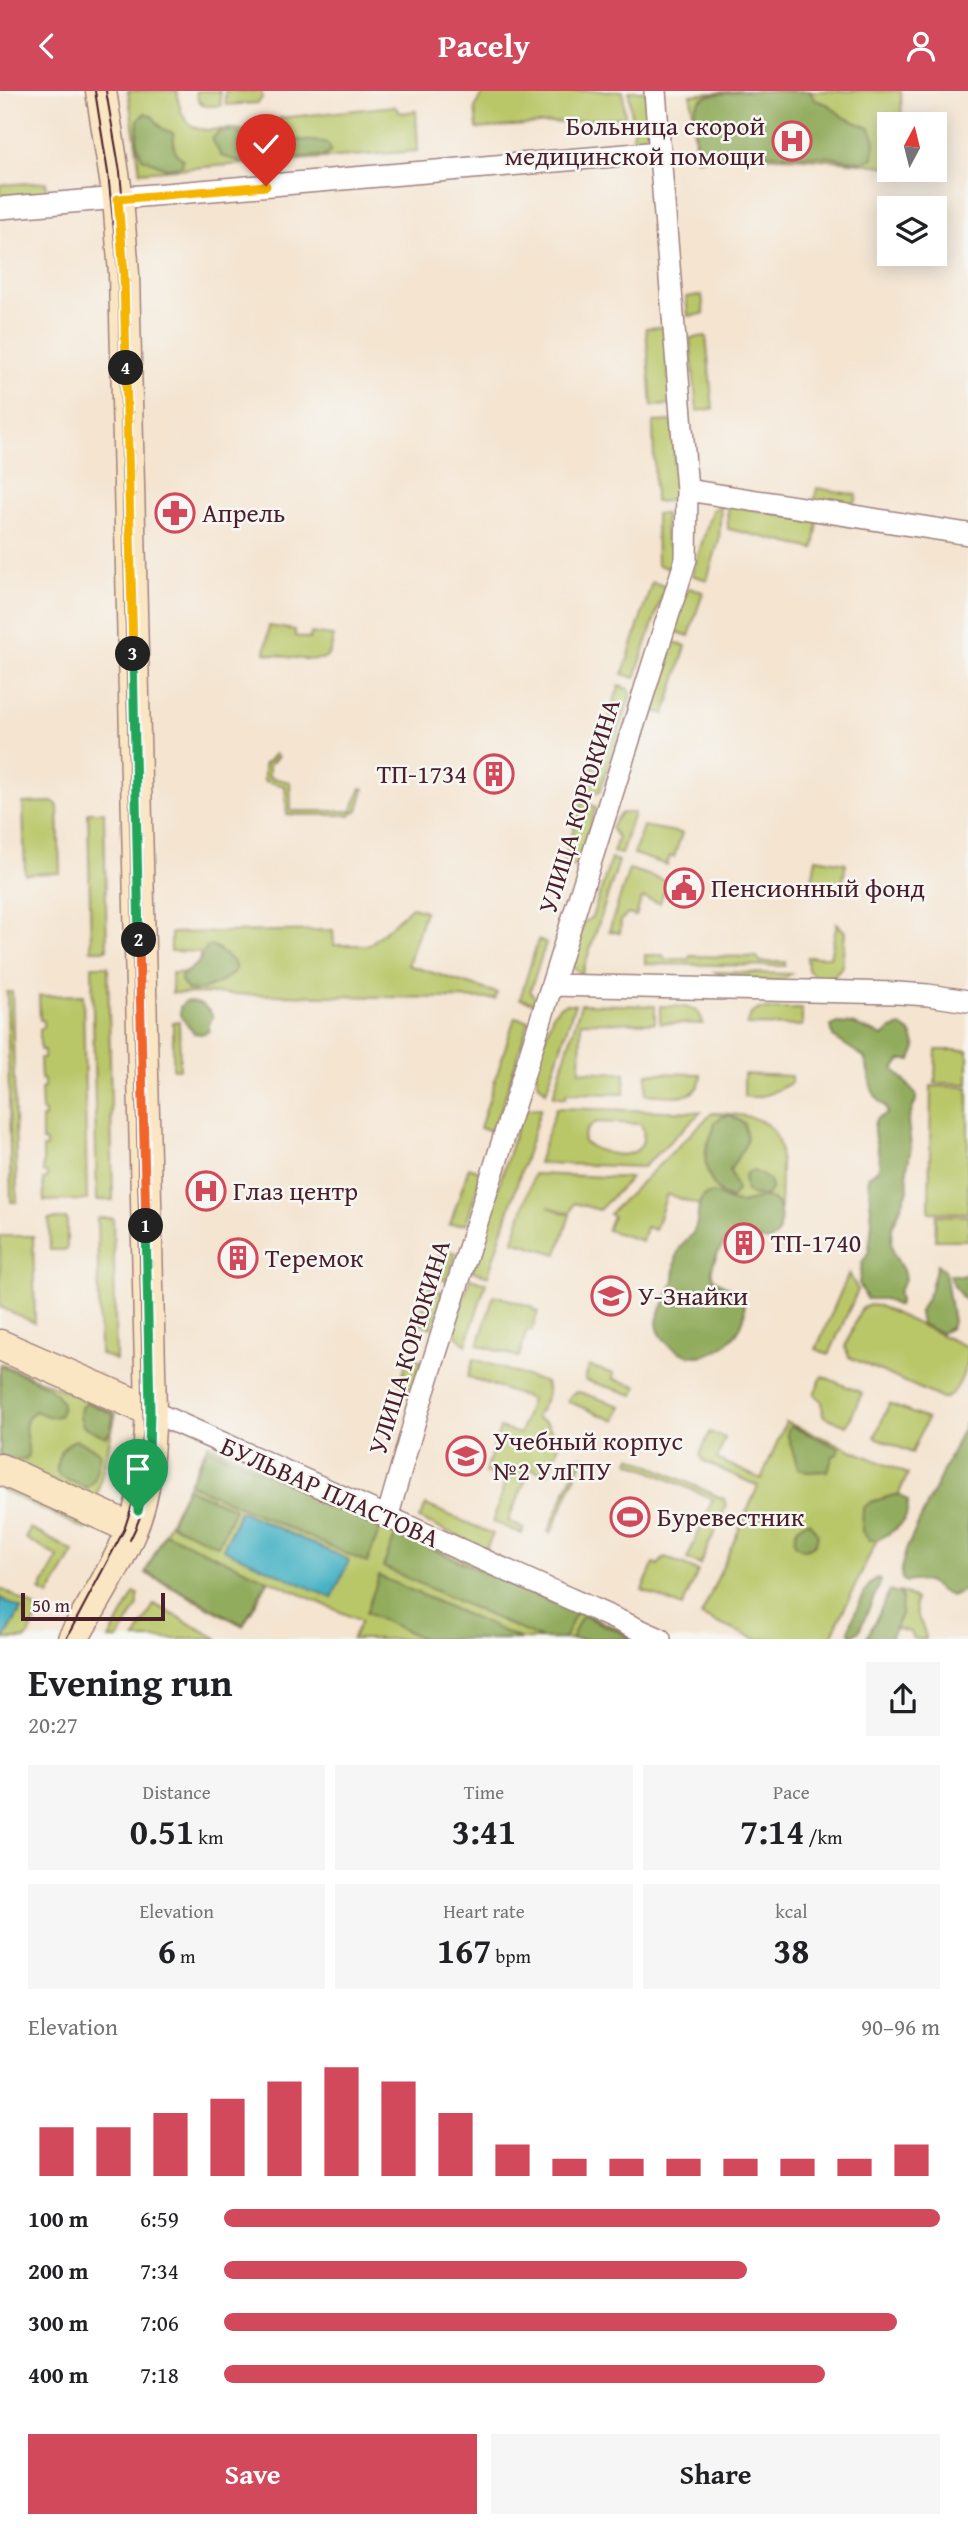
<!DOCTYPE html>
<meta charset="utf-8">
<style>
body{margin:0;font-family:"Gentium Book Plus",serif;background:#f6f6f6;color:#202124;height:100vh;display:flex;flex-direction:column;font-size:26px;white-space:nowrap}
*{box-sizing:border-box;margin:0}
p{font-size:23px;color:#757577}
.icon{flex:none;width:38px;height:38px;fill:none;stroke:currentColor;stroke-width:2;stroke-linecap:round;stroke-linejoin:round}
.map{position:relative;height:1548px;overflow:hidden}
.panel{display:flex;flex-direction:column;background:#fff;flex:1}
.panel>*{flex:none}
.needle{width:46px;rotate:7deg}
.tools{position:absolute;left:877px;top:21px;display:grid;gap:14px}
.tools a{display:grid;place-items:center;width:70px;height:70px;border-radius:0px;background:#fff;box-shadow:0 4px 18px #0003;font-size:35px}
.scale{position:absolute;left:21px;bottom:18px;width:144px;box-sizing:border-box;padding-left:7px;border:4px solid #4a1f2b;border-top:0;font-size:19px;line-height:24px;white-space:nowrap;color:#4a1f2b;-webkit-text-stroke:5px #f6f6f2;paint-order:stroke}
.pin{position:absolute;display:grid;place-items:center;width:60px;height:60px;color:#fff;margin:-72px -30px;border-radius:50% 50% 50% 0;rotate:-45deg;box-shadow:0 0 7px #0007}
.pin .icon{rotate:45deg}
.km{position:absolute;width:35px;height:35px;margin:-18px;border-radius:50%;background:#222;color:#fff;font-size:19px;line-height:35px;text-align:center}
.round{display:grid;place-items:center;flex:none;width:74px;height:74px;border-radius:0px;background:#f6f6f6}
.summary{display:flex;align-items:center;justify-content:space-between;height:119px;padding:0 28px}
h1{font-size:38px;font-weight:600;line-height:52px}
.figures{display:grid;grid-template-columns:repeat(3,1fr);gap:10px;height:119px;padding:7px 28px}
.figures div{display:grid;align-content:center;border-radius:0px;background:#f6f6f6;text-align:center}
.figures b{font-size:35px;font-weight:600}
.figures small{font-size:19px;font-weight:400}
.figures p{font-size:19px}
.chart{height:196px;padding:14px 28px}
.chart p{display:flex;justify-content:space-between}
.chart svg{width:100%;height:126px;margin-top:7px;stroke:#d1495b;stroke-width:6}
.button{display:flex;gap:14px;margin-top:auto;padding:14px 28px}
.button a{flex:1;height:80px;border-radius:0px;background:#d1495b;color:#fff;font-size:28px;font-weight:600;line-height:80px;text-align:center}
.button a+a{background:#f6f6f6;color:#202124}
ul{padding:0 28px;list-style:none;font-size:23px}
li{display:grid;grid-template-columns:112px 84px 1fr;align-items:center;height:52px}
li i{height:18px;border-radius:9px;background:#d1495b}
header{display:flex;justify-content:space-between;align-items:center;height:91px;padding:0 28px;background:#d1495b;color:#fff;font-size:32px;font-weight:600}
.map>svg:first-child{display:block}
.green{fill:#b9c769;stroke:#82734a;stroke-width:2;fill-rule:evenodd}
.forest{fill:#92ac5d;stroke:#6e6644;stroke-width:2}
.water{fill:#46b2c4;stroke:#486878;stroke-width:2}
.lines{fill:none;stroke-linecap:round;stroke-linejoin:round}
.street-casing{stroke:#9f827e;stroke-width:24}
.secondary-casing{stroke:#9f827e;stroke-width:33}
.street{stroke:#fff;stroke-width:21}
.secondary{stroke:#fbe6c3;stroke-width:30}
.tram{stroke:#4a1f2b;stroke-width:2}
.split-1-casing{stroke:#fff;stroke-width:14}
.split-2-casing{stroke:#fff;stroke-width:14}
.split-3-casing{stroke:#fff;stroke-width:14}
.split-4-casing{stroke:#fff;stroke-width:14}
.split-5-casing{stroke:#fff;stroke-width:14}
.split-1{stroke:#22a559;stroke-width:9}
.split-2{stroke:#f0652b;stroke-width:9}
.split-3{stroke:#22a559;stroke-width:9}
.split-4{stroke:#f5b400;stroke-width:9}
.split-5{stroke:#f5b400;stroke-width:9}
.labels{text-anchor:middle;stroke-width:5;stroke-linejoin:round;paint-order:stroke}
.poi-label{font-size:26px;fill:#4a1f2b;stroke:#f6f6f2;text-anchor:start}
.street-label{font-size:26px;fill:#4a1f2b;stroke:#f6f6f2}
</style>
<header><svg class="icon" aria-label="back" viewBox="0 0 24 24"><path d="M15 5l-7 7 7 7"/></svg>Pacely<svg class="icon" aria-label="person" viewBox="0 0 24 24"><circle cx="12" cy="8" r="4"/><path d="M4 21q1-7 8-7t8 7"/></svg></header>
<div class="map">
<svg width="968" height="1548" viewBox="0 0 968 1548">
<rect width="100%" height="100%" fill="#f6f6f2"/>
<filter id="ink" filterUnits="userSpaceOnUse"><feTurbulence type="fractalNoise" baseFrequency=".0143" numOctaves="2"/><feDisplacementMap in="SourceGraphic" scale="14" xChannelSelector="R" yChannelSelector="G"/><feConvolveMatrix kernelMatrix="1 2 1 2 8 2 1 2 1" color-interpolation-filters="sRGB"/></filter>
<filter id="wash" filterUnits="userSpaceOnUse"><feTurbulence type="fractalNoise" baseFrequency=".00686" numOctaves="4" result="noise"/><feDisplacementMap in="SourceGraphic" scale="28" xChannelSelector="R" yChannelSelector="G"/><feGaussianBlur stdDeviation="1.57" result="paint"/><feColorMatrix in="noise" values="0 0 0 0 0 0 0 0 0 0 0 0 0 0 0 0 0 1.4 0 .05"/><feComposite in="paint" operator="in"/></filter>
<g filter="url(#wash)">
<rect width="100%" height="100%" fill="#f4e4d0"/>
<path class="green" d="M 128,0 L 177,0 C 184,71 236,16 253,50 C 256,56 255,65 256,72 L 140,81 Z
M 196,0 L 220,0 L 221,15 L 204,15 L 198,9 Z
M 225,0 L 262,0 L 262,7 L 258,12 L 226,14 Z
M 484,0 L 623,0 L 625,26 L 477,38 L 475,17 Z
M 629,0 L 646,0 L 649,47 L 647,52 L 635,61 Z
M 737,0 L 901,0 L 902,33 L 889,33 L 889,76 C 825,67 761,62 696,68 L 691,4 Z
M 394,15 L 401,22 L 416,20 L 418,60 L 272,71 L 270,39 L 280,27 Z
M 46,91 L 46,102 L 0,105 L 0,94 Z
M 702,204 L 704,223 L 688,225 L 686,206 Z
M 665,236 L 671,314 L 652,315 L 646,237 Z
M 706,245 L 713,318 L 697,320 L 690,247 Z
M 673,330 L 676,406 L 667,410 L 655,411 L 653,331 Z
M 817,397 L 857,404 L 854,417 L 814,411 Z
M 721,414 L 719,449 L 707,489 L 692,484 L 712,419 Z
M 727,414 L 818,430 L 814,458 L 728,438 Z
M 656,423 L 665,423 L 666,450 L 674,461 L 669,477 L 657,474 Z
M 652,491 L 665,495 L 635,587 L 623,583 Z
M 688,497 L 703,501 L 689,545 L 674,540 Z
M 269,535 L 295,539 L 295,545 L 310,548 L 311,542 L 333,545 C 332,553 332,561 326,566 C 316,573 278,564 265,562 Z
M 671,550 L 686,555 L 665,623 L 649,618 Z
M 619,595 L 629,598 L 631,603 L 600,700 L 597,702 L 586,698 Z
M 275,663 L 278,666 L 269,674 L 269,686 L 290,691 L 291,720 L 352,720 L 361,697 L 364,698 L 358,719 L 350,724 L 287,724 L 285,695 L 264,690 L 264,674 Z
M 54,711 L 58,715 L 60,782 L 25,783 L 23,712 Z
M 582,711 L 596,716 L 576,776 L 563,771 Z
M 88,721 L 104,721 L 107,859 L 91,859 Z
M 622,722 L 634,722 L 621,763 L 613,761 L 618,747 L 611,737 L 618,725 Z
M 643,735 L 682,742 L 674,766 L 670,765 L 667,774 L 634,763 Z
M 816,767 L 846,772 L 841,800 L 811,795 Z
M 611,768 L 619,770 L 582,883 L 574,877 L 573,863 L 583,832 L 592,826 Z
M 629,778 L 667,790 L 660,812 L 644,807 L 641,809 L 636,825 L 628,823 L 621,829 L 620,842 L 609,840 Z
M 412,816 L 425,820 L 408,874 L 497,902 L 495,908 L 172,902 L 172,882 L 200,881 L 200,861 L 171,860 L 171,842 L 333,839 L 334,854 L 369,854 Z
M 837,832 L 845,841 L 842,875 L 832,888 L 820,890 L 808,879 L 807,866 L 830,866 Z
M 538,849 L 546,852 L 530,900 L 536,908 L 534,912 L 520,908 Z
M 645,864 L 663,864 L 664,868 L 689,868 L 690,865 L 757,866 L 761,871 L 785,871 L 785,875 L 645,873 Z
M 92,875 L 108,875 L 113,1109 L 97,1109 Z
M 715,881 L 791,883 L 779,890 L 725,888 Z
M 7,901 L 12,901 L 17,1111 L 11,1111 Z
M 83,904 L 87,1109 L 44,1110 L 43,1088 L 47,1088 L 47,1082 L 43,1081 L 43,1057 L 46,1057 L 46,1051 L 42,1050 L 42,1027 L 45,1027 L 45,1021 L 42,1020 L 41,998 L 44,997 L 44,989 L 41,988 L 40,967 L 44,967 L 44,959 L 40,959 L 40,938 L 43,937 L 43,929 L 40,929 L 39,905 Z
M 566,913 L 575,913 L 546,1001 L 538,992 L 535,977 L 553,923 L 560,915 Z
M 581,913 L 655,915 L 655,932 L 581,931 L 580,980 L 625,982 L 624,1003 L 566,1002 L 566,1007 L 553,1005 Z
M 660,915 C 677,916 700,911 703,933 L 660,932 Z
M 759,918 L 802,918 L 802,935 L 747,934 L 751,923 Z
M 515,926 L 529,930 L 495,1037 L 490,1040 L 480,1037 Z
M 179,930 L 180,978 L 173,978 L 173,931 Z
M 936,959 L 968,959 L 968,993 L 935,992 Z
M 647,982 L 701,983 C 700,1014 670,1004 646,1003 Z
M 744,983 L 791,985 L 791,992 C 776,999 761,1010 744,1005 Z
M 931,995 L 968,996 L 968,1122 L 929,1121 Z
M 541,1017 L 488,1185 L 472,1180 L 520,1027 L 527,1018 Z
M 556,1017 L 701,1021 L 643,1076 L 538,1072 ZM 597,1031 L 640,1033 C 644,1038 644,1042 643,1049 C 637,1073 599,1063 584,1051 C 582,1041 589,1035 597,1031 Z
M 712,1022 C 792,1023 781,1052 780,1118 C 768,1099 758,1112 740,1112 C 730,1112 722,1107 714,1102 L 701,1109 L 699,1114 L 667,1103 L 655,1139 L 646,1136 L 642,1150 L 607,1139 L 613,1125 L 609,1123 Z
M 469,1076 L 482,1081 L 466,1133 L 450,1134 Z
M 534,1083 L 631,1087 L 599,1119 L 574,1112 L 570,1122 L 548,1116 L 570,1124 L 557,1163 L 513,1150 Z
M 936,1124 L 968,1125 L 968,1149 L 935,1149 Z
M 97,1127 L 113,1127 L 116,1269 L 100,1263 Z
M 49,1128 L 67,1128 L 67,1159 L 50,1159 Z
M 0,1145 L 33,1145 L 35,1232 L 0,1216 Z
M 442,1158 L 456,1162 L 447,1190 L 433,1185 Z
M 849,1182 L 858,1199 L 829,1264 L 816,1258 Z
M 470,1187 L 486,1192 L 466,1254 L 456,1245 L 455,1236 Z
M 430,1197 L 444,1202 L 432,1237 L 418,1232 Z
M 494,1204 L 533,1216 L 533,1219 L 538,1220 L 532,1239 L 527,1239 L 519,1266 L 478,1254 Z
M 869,1214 L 879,1215 L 965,1255 L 968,1258 C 968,1273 960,1300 946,1307 L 941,1307 L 849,1266 L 845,1256 L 861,1218 Z
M 408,1266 L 422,1270 L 413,1298 L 400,1293 Z
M 474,1268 L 544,1291 C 553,1301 541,1316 536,1327 L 547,1332 L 559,1354 L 547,1384 L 531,1377 L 508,1430 L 524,1438 L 522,1443 L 493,1431 L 506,1389 L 485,1382 L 500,1337 L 520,1343 L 531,1308 L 468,1286 Z
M 0,1272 L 116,1322 L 96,1409 L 0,1366 Z
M 589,1275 L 614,1283 L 613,1288 L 637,1295 L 634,1304 L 585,1289 Z
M 822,1285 L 862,1302 L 847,1335 L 823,1325 L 822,1310 L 814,1303 Z
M 579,1301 L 621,1315 L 615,1330 L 567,1310 L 573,1302 Z
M 889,1313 L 927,1328 L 912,1362 L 875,1346 Z
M 786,1331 L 908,1383 L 830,1548 L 755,1548 L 701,1525 L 758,1395 L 703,1370 L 700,1363 L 710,1341 L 725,1347 L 717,1368 L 761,1388 Z
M 208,1353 L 641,1548 L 352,1548 L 361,1530 L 269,1489 L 243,1535 L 145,1482 Z
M 581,1365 L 584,1366 L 551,1442 L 548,1441 Z
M 631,1366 L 724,1408 L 726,1415 L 700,1474 L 687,1468 L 713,1408 L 629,1371 Z
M 0,1392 L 89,1433 L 86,1439 L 0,1398 Z
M 426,1414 L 493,1443 L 486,1458 L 419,1428 Z
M 30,1437 L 74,1461 L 49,1505 L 40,1500 L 58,1466 L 25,1447 Z
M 665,1466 L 698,1480 L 682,1516 L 642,1499 L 654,1472 L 658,1474 Z
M 0,1497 L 41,1520 L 26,1548 L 4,1548 L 21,1519 L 0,1507 Z
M 898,1500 L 916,1508 C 912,1524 925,1533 926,1548 L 913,1548 L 910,1541 L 895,1537 L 901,1523 L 900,1502 Z
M 135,1501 L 138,1503 L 138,1514 L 118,1548 L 109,1548 Z
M 154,1513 L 218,1548 L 135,1548 Z"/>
<path class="forest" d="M 739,0 L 809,0 L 815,9 L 829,14 L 843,26 L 870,37 L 875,50 L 873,67 C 860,75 835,65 820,65 C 789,64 757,61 727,63 C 717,64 709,67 700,64 L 697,59 C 696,41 685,9 711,4 C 720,2 730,3 739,0 Z
M 145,22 L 152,25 L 163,38 L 173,42 C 176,54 170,60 183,68 L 182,75 L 166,77 L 142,67 L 137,52 L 138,29 Z
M 229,40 C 246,42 254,52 250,70 L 241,71 L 221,65 L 212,47 L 219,41 Z
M 284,48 L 325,51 L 329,54 L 331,60 L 325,65 L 283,67 L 272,56 L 273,52 Z
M 213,855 C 219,857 221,861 226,865 C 243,877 235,883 220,891 C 210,896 200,901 188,899 L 181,890 L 182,884 L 197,873 L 207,856 Z
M 186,910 C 198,911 208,915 213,926 L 209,933 L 209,940 L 202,943 L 194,942 L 180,924 L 180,916 Z
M 837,932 L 852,933 L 883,945 L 891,938 L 901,935 L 911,942 L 916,957 L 911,969 L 901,969 L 894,978 L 916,1003 L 916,1009 L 908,1030 L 911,1056 L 907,1078 L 908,1099 L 892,1137 L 891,1152 L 893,1162 L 903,1179 L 905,1188 L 898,1202 L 900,1208 L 898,1215 L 884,1208 L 867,1208 L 859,1192 L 862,1172 L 869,1160 L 872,1131 L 868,1086 L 879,1077 C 882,1060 869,1044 876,1028 L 887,1023 L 886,1016 C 865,999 873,988 864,966 L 833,946 L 831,935 Z
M 730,1024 L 744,1032 L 747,1047 L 745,1054 L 730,1079 L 737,1099 L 731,1108 C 713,1103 703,1076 706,1059 C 708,1049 714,1042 715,1031 L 723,1025 Z
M 754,1080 L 769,1089 L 771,1097 L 768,1104 L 753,1105 L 746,1100 L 744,1085 L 748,1081 Z
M 714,1102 C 722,1107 730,1112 740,1112 C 747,1112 754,1108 762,1107 C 780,1105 783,1125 779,1139 C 773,1160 750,1143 736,1142 C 728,1146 722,1154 718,1162 C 698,1199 732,1188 742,1209 C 754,1234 722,1263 699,1265 C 687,1266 678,1261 670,1254 C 643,1231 666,1217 673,1192 C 676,1182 674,1171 678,1161 C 681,1152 690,1148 694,1140 C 702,1127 692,1103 714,1102 Z
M 937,1173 L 945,1180 L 953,1231 L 951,1237 L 941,1242 L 921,1233 L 919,1222 L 930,1201 Z
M 968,1182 L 968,1212 C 962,1207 949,1189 950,1183 L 962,1185 Z
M 0,1275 C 18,1283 76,1299 59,1325 L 50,1326 L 35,1320 C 15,1335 33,1351 27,1367 C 17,1372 10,1367 0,1364 Z
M 87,1311 L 113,1323 L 111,1339 L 106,1346 L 83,1335 L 80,1326 L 81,1316 Z
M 968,1327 L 968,1498 L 951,1505 C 929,1497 935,1486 906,1491 L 902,1488 L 901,1478 L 906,1459 Z
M 789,1336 L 793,1336 L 839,1357 L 839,1362 L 833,1365 L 828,1380 L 807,1381 L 798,1377 L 787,1342 Z
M 76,1349 L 97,1359 L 100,1363 L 94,1390 L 87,1397 L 60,1386 L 57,1381 C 56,1367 62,1353 76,1349 Z
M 208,1357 L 381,1435 L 367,1472 L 189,1393 Z
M 187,1397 L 235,1418 L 218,1455 L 170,1433 Z
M 894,1404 L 901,1404 L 908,1410 C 908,1426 904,1433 891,1441 C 883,1446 879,1450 869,1449 L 862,1440 L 863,1417 L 871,1411 Z
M 809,1431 L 818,1443 L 816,1452 C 809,1459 802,1460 795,1453 C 793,1443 797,1432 809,1431 Z
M 165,1442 L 268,1489 L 243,1534 L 146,1481 Z
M 396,1442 L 576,1522 L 564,1548 L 541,1548 L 383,1476 Z
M 379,1485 L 521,1548 L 424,1548 L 366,1522 Z
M 877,1487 L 880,1489 L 879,1495 L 859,1540 L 852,1545 L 849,1541 C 851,1529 866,1492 877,1487 Z
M 890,1500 L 900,1502 L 902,1508 L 901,1523 L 890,1548 L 866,1548 Z
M 582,1524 L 635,1548 L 571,1548 Z"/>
<path class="water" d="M 240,1420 L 349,1469 L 332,1507 L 223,1458 Z
M 0,1507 L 21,1518 L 4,1548 L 0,1548 Z"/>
</g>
<g filter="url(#ink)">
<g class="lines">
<g class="street-casing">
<path id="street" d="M 0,117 L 661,61
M 687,399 L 968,443
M 553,894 L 897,902 L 928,904 L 968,910
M 151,1320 L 660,1548
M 387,1427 L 417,1322 L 686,468 L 687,399 L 655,0"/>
</g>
<g class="secondary-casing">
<path id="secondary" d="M 0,1254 L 151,1320
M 0,1378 L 131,1437
M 73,1548 C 96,1506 126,1463 139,1417 C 148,1386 149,1352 151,1320 L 124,183 L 118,108 L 101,0"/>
</g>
<use href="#street" class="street"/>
<use href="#secondary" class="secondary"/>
<path class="tram" d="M 106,0 L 120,81 L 129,178 L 155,1319 C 154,1364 151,1408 130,1449
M 66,1548 L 124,1439 L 136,1402 L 144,1339 L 118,178 L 108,82 L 95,0"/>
</g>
</g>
<g class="lines" filter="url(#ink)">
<g class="split-1-casing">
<path id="split-1" d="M 138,1420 L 149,1359 L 150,1320 L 146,1135"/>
</g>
<g class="split-2-casing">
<path id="split-2" d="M 139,849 L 146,1135"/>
</g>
<g class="split-3-casing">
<path id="split-3" d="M 133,563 L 139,849"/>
</g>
<g class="split-4-casing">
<path id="split-4" d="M 126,277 L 133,563"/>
</g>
<g class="split-5-casing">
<path id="split-5" d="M 126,277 L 124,183 L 118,108 L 266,95"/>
</g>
<use href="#split-1" class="split-1"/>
<use href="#split-2" class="split-2"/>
<use href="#split-3" class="split-3"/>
<use href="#split-4" class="split-4"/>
<use href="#split-5" class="split-5"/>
</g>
<defs>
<g id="hospital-ring" transform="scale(2.0125)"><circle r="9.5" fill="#f6f6f2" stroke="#d1495b" stroke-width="1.5"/><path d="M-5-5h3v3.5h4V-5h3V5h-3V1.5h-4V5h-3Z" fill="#d1495b"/></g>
<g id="pharmacy-ring" transform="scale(2.0125)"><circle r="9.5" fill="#f6f6f2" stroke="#d1495b" stroke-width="1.5"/><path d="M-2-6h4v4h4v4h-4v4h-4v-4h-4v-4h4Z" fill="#d1495b"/></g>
<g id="building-ring" transform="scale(2.0125)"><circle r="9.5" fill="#f6f6f2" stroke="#d1495b" stroke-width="1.5"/><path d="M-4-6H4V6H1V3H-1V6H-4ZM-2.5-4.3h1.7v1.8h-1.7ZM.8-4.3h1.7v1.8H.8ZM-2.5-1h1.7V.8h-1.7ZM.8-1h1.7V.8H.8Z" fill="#d1495b"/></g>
<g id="civic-ring" transform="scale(2.0125)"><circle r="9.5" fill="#f6f6f2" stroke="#d1495b" stroke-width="1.5"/><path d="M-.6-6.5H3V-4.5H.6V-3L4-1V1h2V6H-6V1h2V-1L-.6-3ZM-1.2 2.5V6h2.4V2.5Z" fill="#d1495b"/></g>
<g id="school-ring" transform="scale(2.0125)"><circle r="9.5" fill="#f6f6f2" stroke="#d1495b" stroke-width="1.5"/><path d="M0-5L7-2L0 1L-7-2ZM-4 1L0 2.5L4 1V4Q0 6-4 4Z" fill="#d1495b"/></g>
<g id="university-ring" transform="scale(2.0125)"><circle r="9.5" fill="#f6f6f2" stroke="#d1495b" stroke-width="1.5"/><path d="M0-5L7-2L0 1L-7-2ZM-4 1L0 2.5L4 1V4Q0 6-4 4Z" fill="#d1495b"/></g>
<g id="stadium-ring" transform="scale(2.0125)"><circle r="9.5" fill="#f6f6f2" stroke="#d1495b" stroke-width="1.5"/><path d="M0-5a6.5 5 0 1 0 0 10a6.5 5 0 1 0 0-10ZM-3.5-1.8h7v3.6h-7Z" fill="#d1495b"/></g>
</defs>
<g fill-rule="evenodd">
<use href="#hospital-ring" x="792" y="50"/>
<use href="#pharmacy-ring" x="175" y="422"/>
<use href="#building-ring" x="494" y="683"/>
<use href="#civic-ring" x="684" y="797"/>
<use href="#hospital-ring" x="206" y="1100"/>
<use href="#building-ring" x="744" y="1152"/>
<use href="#building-ring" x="238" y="1167"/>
<use href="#school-ring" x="611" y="1205"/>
<use href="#university-ring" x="466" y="1365"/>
<use href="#stadium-ring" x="630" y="1426"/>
</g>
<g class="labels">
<g class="poi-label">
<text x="765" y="44" text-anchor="end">Больница скорой<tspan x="765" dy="30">медицинской помощи</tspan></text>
<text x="202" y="431">Апрель</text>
<text x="467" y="692" text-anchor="end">ТП-1734</text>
<text x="711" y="806">Пенсионный фонд</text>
<text x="233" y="1109">Глаз центр</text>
<text x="771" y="1161">ТП-1740</text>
<text x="265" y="1176">Теремок</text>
<text x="638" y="1214">У-Знайки</text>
<text x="493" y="1359">Учебный корпус<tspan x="493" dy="30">№2 УлГПУ</tspan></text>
<text x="657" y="1435">Буревестник</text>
</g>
<g class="street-label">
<text transform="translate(579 715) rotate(-73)" y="9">УЛИЦА КОРЮКИНА</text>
<text transform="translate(409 1256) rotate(-73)" y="9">УЛИЦА КОРЮКИНА</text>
<text transform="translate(330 1401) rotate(24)" y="9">БУЛЬВАР ПЛАСТОВА</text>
</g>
</g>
</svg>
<div class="tools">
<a><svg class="needle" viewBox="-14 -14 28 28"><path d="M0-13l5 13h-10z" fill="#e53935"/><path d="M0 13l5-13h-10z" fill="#757577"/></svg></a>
<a><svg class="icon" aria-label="layers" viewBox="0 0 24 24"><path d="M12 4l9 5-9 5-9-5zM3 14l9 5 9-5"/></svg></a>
</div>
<div class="scale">50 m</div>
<div class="pin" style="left:138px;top:1420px;background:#1e9e55"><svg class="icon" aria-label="arrive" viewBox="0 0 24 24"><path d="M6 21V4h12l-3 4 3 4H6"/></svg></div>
<div class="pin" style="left:266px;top:95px;background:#d93025"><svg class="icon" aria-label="check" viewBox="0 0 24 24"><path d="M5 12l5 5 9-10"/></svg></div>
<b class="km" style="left:146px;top:1135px">1</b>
<b class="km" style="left:139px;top:849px">2</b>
<b class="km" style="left:133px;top:563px">3</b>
<b class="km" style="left:126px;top:277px">4</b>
</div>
<section class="panel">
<div class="summary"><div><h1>Evening run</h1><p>20:27</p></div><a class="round"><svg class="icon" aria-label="share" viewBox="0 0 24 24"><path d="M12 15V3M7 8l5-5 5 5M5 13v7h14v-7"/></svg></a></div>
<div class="figures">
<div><p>Distance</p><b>0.51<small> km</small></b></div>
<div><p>Time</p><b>3:41</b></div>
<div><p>Pace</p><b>7:14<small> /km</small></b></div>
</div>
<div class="figures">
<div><p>Elevation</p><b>6<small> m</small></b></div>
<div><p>Heart rate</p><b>167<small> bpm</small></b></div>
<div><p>kcal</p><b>38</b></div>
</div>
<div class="chart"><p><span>Elevation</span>90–96 m</p>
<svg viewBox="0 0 160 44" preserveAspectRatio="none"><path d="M5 44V27M15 44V27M25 44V22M35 44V17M45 44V11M55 44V6M65 44V11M75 44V22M85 44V33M95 44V38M105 44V38M115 44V38M125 44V38M135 44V38M145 44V38M155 44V33"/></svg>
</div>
<ul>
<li><b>100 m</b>6:59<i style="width:100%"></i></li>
<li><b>200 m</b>7:34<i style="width:73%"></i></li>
<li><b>300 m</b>7:06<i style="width:94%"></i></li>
<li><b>400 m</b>7:18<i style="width:84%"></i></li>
</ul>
<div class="button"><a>Save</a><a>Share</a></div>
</section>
